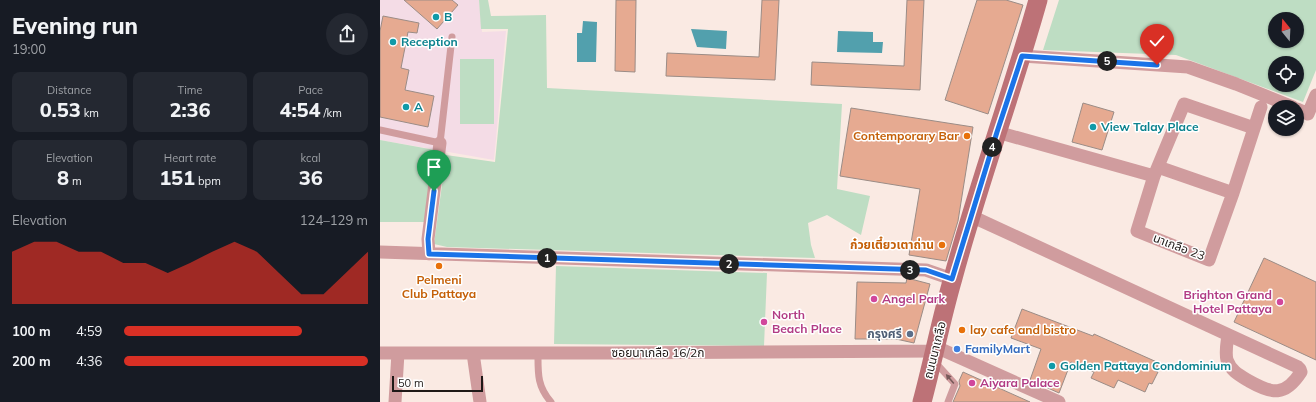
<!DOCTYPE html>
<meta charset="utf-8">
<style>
body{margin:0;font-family:Mulish,"Noto Sans Thai",sans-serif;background:#242831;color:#f1f3f6;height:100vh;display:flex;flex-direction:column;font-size:15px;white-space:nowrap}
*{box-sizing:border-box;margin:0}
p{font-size:13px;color:#9ea1a6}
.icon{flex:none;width:22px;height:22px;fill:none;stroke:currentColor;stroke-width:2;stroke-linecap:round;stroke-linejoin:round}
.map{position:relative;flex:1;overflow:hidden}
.sheet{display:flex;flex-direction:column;background:#171b24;width:380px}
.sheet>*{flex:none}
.needle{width:26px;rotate:342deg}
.buttons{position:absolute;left:888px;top:12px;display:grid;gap:8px}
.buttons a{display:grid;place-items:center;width:36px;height:36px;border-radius:50%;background:#171b24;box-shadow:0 1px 3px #0004;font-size:20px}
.scale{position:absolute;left:12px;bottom:10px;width:91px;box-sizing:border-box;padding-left:4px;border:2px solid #1f1917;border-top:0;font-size:11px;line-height:14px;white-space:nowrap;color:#1f1917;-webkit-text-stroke:3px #fff;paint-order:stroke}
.pin{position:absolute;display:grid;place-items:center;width:34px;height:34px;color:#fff;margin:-41px -17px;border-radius:50% 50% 50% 0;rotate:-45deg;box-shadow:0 0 4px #0007}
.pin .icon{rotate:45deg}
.km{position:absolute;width:20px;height:20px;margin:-10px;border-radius:50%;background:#222;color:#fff;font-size:11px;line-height:20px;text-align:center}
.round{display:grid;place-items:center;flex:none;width:42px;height:42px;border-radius:21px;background:#242831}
.headline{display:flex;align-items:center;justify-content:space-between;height:68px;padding:0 12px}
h1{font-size:22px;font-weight:800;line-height:30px}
.metrics{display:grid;grid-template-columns:repeat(3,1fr);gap:6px;height:68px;padding:4px 12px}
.metrics div{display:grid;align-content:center;border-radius:8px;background:#242831;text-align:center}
.metrics b{font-size:20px;font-weight:800}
.metrics small{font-size:11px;font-weight:400}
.metrics p{font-size:11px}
.chart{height:112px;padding:8px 12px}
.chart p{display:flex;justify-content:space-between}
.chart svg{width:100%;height:72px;margin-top:4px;fill:#d93025;opacity:.7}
ul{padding:0 12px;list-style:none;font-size:13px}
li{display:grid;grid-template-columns:64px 48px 1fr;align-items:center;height:30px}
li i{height:10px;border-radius:5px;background:#d93025}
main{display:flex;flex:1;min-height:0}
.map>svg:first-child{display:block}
.commercial{fill:#f4dce6}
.green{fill:#beddc3;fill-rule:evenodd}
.water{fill:#52a0ad}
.building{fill:#e6aa91;stroke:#9b8c86}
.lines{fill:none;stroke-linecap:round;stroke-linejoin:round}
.lane{stroke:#d09c9e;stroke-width:7}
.street{stroke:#d09c9e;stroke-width:13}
.secondary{stroke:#bd7277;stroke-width:19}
.oneway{fill:#785a5a}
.route-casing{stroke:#fff;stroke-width:8}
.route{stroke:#1a73e8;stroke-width:5}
.culture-dot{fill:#0f9aa8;stroke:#fff;stroke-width:1.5}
.food-dot{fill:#e8710a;stroke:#fff;stroke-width:1.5}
.hotel-dot{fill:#d1479c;stroke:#fff;stroke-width:1.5}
.service-dot{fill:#5c6f8a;stroke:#fff;stroke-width:1.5}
.shop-dot{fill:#3f7fe0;stroke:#fff;stroke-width:1.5}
.labels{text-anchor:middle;stroke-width:3;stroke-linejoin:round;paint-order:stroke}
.culture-label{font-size:12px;font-weight:bold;fill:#0d838f;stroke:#fff;text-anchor:start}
.food-label{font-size:12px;font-weight:bold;fill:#c56008;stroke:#fff;text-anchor:end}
.street-label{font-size:12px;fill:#1f1917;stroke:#fff}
.hotel-label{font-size:12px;font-weight:bold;fill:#b23c85;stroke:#fff;text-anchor:start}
.service-label{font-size:12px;font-weight:bold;fill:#4e5e75;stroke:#fff;text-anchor:end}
.shop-label{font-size:12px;font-weight:bold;fill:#366cbe;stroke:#fff;text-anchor:start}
</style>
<main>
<section class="sheet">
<div class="headline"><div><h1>Evening run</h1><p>19:00</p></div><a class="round"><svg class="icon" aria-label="share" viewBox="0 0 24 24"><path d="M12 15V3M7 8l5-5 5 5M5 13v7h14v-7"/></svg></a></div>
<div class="metrics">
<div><p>Distance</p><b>0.53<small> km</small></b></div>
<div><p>Time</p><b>2:36</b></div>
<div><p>Pace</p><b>4:54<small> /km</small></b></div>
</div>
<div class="metrics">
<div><p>Elevation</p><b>8<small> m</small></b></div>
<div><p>Heart rate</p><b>151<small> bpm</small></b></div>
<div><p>kcal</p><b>36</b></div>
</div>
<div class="chart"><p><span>Elevation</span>124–129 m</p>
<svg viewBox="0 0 160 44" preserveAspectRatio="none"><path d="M0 44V12L10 6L20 6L30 12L40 12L50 19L60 19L70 25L80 19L90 12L100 6L110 12L120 25L130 38L140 38L150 25L160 12V44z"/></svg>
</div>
<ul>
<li><b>100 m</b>4:59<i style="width:73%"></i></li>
<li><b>200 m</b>4:36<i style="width:100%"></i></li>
</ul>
</section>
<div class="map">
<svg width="936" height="402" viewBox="0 0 936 402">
<rect width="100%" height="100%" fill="#faeae3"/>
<path class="commercial" d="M 0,0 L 99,0 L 102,32 L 126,31 L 114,160 L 0,140 Z"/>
<path class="green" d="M 99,0 L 108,0 L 111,16 L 166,15 L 167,88 L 462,104 L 457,189 L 490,196 L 481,235 L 447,215 L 428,223 L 431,245 L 435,258 L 67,247 L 54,244 L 66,155 L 115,162 L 128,29 L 101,29 Z
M 679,0 L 936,0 L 936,70 L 923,102 L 796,55 L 663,50 ZM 895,19 L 917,19 L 917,41 L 895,41 ZM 895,63 L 917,63 L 917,85 L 895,85 Z
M 80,59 L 114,59 L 114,124 L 80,124 Z
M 0,140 L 55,150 L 47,222 L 0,222 Z
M 176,266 L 387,273 L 384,346 L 174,344 Z"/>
<path class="water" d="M 203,21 L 217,22 L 216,62 L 197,62 L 197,33 L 202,33 Z
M 311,29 L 347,31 L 346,49 L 317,47 Z
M 458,31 L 493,32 L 493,42 L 503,42 L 502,53 L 457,52 Z"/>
<path class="building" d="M 24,0 L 72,0 L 78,5 L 57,29 Z
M 236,0 L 256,0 L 255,72 L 235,71 Z
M 382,0 L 399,0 L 395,80 L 286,76 L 287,53 L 379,57 Z
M 527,0 L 544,0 L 540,90 L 431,85 L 432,62 L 524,66 Z
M 597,0 L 626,0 L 643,5 L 608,114 L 565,100 Z
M 3,16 L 39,23 L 37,33 L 28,32 L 21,68 L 29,70 L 25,90 L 54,96 L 48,127 L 0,117 L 0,31 Z
M 703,103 L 734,112 L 722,150 L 692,142 Z
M 471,108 L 593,127 L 578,221 L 566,261 L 529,255 L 540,189 L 460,176 Z
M 884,258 L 936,282 L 936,360 L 854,322 Z
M 527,278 L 550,284 L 534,343 L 516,339 L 475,339 L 477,282 L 526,283 Z
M 642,309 L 713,336 L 714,334 L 779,363 L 775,371 L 778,372 L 772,384 L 769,383 L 765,392 L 738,380 L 734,388 L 711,378 L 714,372 L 691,362 L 679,393 L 650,380 L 661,349 L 631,338 Z
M 583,372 L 650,402 L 573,402 L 580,386 L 579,381 Z"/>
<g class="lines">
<path class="lane" d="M 0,130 L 60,143 L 72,37
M 158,353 C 158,373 157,386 171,402
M 554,361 L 575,384 L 568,402"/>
<path class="street" d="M 642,56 L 808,67 L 856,84 L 913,107
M 917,109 L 928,114 L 936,95
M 874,128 L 804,104 L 774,176 L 757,231 L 829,260 L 853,193 L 881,107
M 617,132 L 774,176
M 778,167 L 853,193
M 591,216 L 918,367 L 920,369 L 921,372 C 905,397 892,394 869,381 C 859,375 851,371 847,360 C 845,352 847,343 848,335
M 0,252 L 546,270 L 572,279
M 49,254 L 48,239 L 60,143
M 556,347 L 679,402
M 0,353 L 231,353 L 555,351
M 93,353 L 100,402
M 15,402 L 18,353"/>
<path class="secondary" d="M 542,402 C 553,361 561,319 573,278 C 598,185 632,93 658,0"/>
</g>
<defs><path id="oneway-solid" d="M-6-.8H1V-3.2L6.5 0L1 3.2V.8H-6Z"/></defs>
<use class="oneway" href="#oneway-solid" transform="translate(570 379) rotate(-130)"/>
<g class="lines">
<g class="route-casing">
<path id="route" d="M 54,191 L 48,239 L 49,254 L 546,270 L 572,279 L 617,132 L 642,56 L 777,65"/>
</g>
<use href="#route" class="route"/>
</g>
<g class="culture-dot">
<circle cx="56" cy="17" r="4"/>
<circle cx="13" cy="42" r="4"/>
<circle cx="26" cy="107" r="4"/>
<circle cx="713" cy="127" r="4"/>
<circle cx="672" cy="366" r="4"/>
</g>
<g class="food-dot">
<circle cx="587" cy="136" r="4"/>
<circle cx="562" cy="245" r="4"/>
<circle cx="59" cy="266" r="4"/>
<circle cx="582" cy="330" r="4"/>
</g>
<g class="hotel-dot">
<circle cx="494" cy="299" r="4"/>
<circle cx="900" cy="302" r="4"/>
<circle cx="384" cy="322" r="4"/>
<circle cx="592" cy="383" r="4"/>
</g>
<circle class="service-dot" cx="530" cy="334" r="4"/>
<circle class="shop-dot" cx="577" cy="349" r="4"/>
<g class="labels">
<g class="culture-label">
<text x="64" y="21">B</text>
<text x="21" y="46">Reception</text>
<text x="34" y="111">A</text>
<text x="721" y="131">View Talay Place</text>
<text x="680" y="370">Golden Pattaya Condominium</text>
</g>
<g class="food-label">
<text x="579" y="140">Contemporary Bar</text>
<text x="554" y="249">ก๋วยเตี๋ยวเตาถ่าน</text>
<text x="59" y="284" text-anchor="middle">Pelmeni<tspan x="59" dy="14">Club Pattaya</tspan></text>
<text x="590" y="334" text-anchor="start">lay cafe and bistro</text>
</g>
<g class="street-label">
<text transform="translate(799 247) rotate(21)" y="4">นาเกลือ 23</text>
<text transform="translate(555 350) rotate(-76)" y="4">ถนนนาเกลือ</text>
<text x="278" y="357">ซอยนาเกลือ 16/2ก</text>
</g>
<g class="hotel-label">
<text x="892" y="299" text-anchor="end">Brighton Grand<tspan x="892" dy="14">Hotel Pattaya</tspan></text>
<text x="502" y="303">Angel Park</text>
<text x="392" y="319">North<tspan x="392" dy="14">Beach Place</tspan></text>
<text x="600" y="387">Aiyara Palace</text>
</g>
<g class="service-label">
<text x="522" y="338">กรุงศรี</text>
</g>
<g class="shop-label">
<text x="585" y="353">FamilyMart</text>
</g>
</g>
</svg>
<div class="buttons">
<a><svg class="needle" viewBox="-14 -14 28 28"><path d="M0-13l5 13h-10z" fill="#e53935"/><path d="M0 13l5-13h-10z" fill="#9ea1a6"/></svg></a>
<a><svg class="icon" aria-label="locate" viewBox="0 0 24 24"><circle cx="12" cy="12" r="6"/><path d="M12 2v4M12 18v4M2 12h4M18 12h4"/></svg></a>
<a><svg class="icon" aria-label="layers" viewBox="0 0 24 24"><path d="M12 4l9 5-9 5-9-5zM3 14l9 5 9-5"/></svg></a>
</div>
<div class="scale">50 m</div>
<div class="pin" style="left:54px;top:191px;background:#1e9e55"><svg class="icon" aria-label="arrive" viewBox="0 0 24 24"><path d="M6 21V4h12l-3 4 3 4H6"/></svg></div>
<div class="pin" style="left:777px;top:65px;background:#d93025"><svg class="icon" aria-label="check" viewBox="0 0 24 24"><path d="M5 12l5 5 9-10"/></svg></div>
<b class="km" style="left:167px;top:258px">1</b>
<b class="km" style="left:349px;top:264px">2</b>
<b class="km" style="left:530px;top:270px">3</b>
<b class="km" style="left:612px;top:147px">4</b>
<b class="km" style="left:727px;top:61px">5</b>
</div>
</main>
